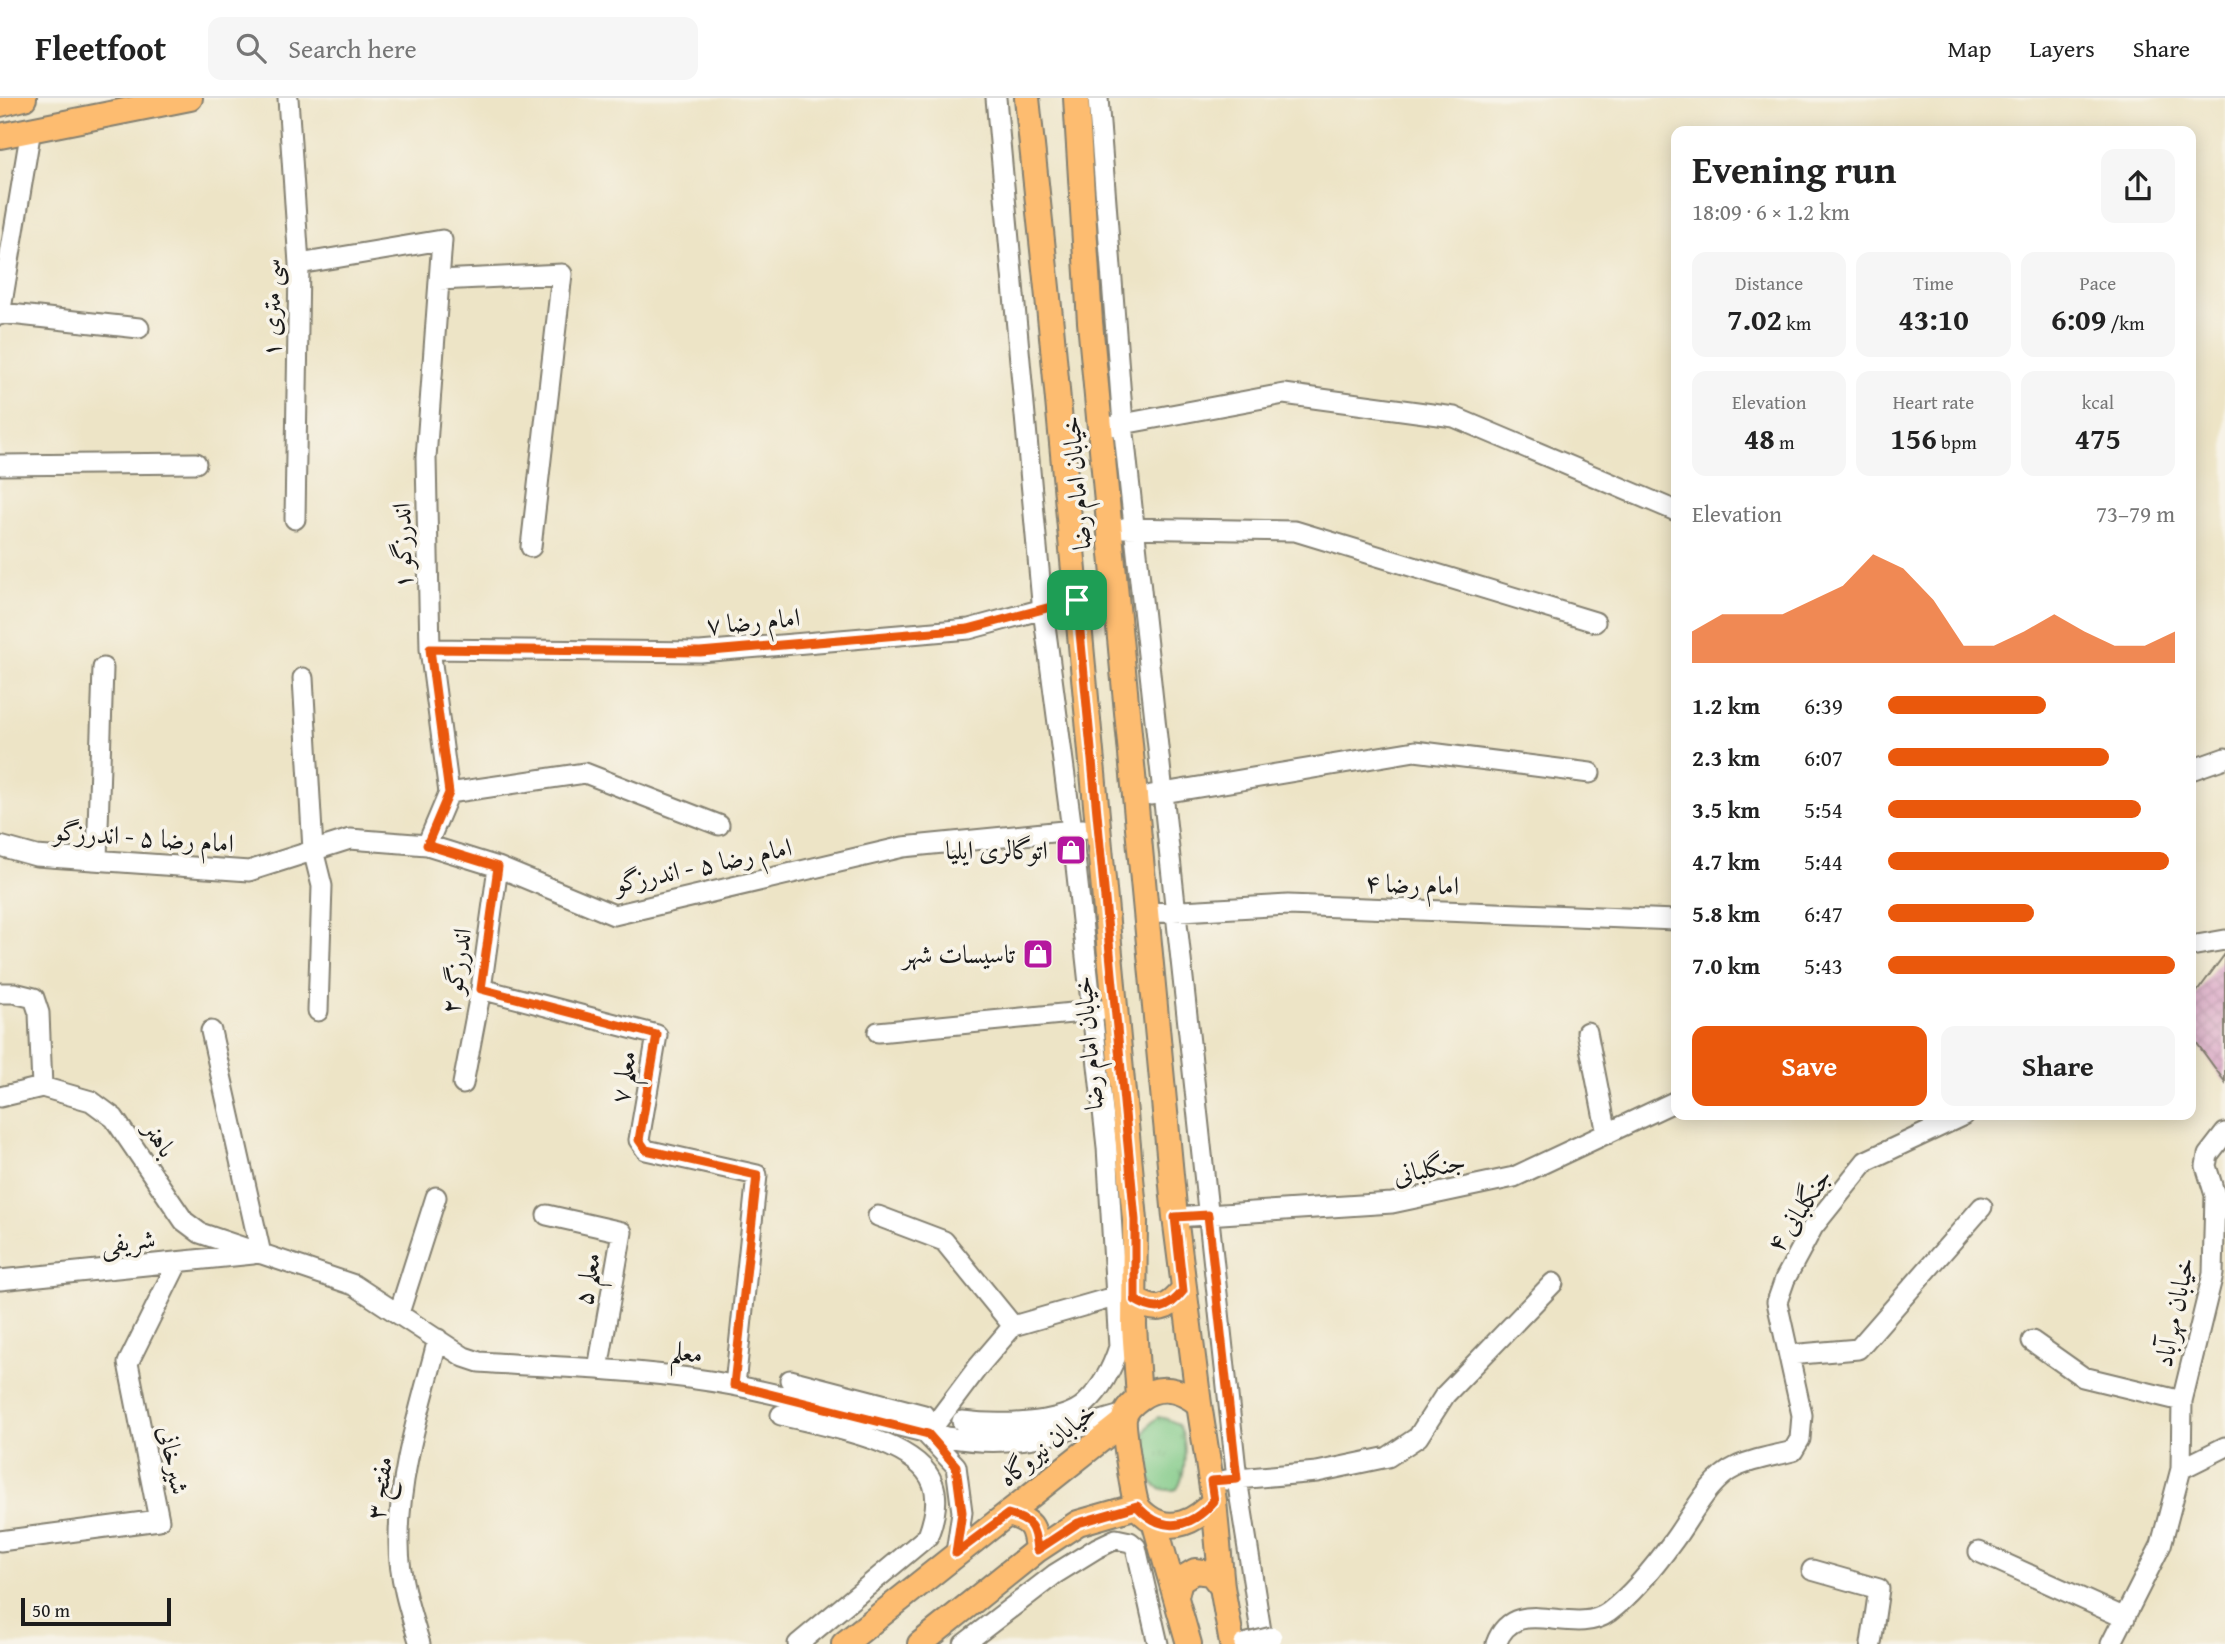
<!DOCTYPE html>
<meta charset="utf-8">
<style>
body{margin:0;font-family:"Gentium Book Plus",Amiri,serif;background:#f6f6f6;color:#222;height:100vh;display:flex;flex-direction:column;font-size:26px;white-space:nowrap}
*{box-sizing:border-box;margin:0}
p{font-size:23px;color:#767676}
.icon{flex:none;width:38px;height:38px;fill:none;stroke:currentColor;stroke-width:2;stroke-linecap:round;stroke-linejoin:round}
.map{position:relative;flex:1;overflow:hidden}
.side{position:absolute;left:1671px;top:28px;width:525px;height:994px;display:flex;flex-direction:column;background:#fff;border-radius:14px;box-shadow:0 4px 18px #0003}
.side>*{flex:none}
.scale{position:absolute;left:21px;bottom:18px;width:150px;box-sizing:border-box;padding-left:7px;border:4px solid #1c1c1c;border-top:0;font-size:19px;line-height:24px;white-space:nowrap;color:#1c1c1c;-webkit-text-stroke:5px #f7f3e8;paint-order:stroke}
.pin{position:absolute;display:grid;place-items:center;width:60px;height:60px;color:#fff;margin:-30px;border-radius:14px;box-shadow:0 4px 10px #0006}
.round{display:grid;place-items:center;flex:none;width:74px;height:74px;border-radius:14px;background:#f6f6f6}
.overview{display:flex;align-items:center;justify-content:space-between;height:119px;padding:0 21px}
h1{font-size:38px;font-weight:700;line-height:52px}
.stats{display:grid;grid-template-columns:repeat(3,1fr);gap:10px;height:119px;padding:7px 21px}
.stats div{display:grid;align-content:center;border-radius:14px;background:#f6f6f6;text-align:center}
.stats b{font-size:30px;font-weight:700}
.stats small{font-size:19px;font-weight:400}
.stats p{font-size:19px}
.chart{height:196px;padding:14px 21px}
.chart p{display:flex;justify-content:space-between}
.chart svg{width:100%;height:126px;margin-top:7px;fill:#ea580c;opacity:.7}
.button{display:flex;gap:14px;margin-top:auto;padding:14px 21px}
.button a{flex:1;height:80px;border-radius:14px;background:#ea580c;color:#fff;font-size:28px;font-weight:700;line-height:80px;text-align:center}
.button a+a{background:#f6f6f6;color:#222}
ul{padding:0 21px;list-style:none;font-size:23px}
li{display:grid;grid-template-columns:112px 84px 1fr;align-items:center;height:52px}
li i{height:18px;border-radius:9px;background:#ea580c}
header{display:flex;align-items:center;gap:42px;box-sizing:border-box;height:98px;padding:0 35px;background:#fff;border-bottom:2px solid #e0e0e0}
header strong{font-size:33px}
nav{display:flex;gap:38px;margin-inline-start:auto;font-size:24px}
.search{width:490px;height:63px;background:#f6f6f6;display:flex;align-items:center;gap:18px;box-sizing:border-box;padding:0 24px;border-radius:14px;color:#767676;font-size:26px}
.map>svg:first-child{display:block}
.grass{fill:url(#grass-tufts);stroke:#4e7251;stroke-width:2}
.building{fill:url(#building-cross-hatch)}
.lines{fill:none;stroke-linecap:round;stroke-linejoin:round}
.minor-casing{stroke:#848071;stroke-width:23}
.major-casing{stroke:#848071;stroke-width:28}
.minor{stroke:#fff;stroke-width:19}
.major{stroke:#fdbc70;stroke-width:24}
.minor-bridge-casing{stroke:#848071;stroke-width:23;stroke-linecap:butt}
.minor-bridge{stroke:#fff;stroke-width:19}
.route-casing{stroke:#fff;stroke-width:14}
.route{stroke:#ea580c;stroke-width:9}
.labels{text-anchor:middle;stroke-width:7;stroke-linejoin:round;paint-order:stroke}
.street-label{font-size:26px;fill:#1c1c1c;stroke:#f7f3e8}
.poi-label{font-size:26px;fill:#1c1c1c;stroke:#f7f3e8;text-anchor:end}
</style>
<header>
<strong>Fleetfoot</strong>
<div class="search"><svg class="icon" aria-label="search" viewBox="0 0 24 24"><circle cx="10" cy="10" r="6"/><path d="M15 15l6 6"/></svg>Search here</div>
<nav><a>Map</a><a>Layers</a><a>Share</a></nav>
</header>
<div class="map">
<svg width="2225" height="1546" viewBox="0 0 2225 1546">
<defs>
<pattern id="grass-tufts" width="24" height="20" patternUnits="userSpaceOnUse" patternTransform="scale(1.75)"><rect width="24" height="20" fill="#7fc986"/><path d="M3 7l-1-3M5 7V3M7 7l1-3M15 17l-1-3M17 17v-4M19 17l1-3" fill="none" stroke="#6dac73"/></pattern>
<pattern id="building-cross-hatch" width="8" height="8" patternUnits="userSpaceOnUse" patternTransform="scale(1.75)"><rect width="8" height="8" fill="#d9a5c5"/><path d="M0 0l8 8M0 8l8-8" fill="none" stroke="#ba8da9"/></pattern>
</defs>
<rect width="100%" height="100%" fill="#f7f3e8"/>
<filter id="ink" filterUnits="userSpaceOnUse"><feTurbulence type="fractalNoise" baseFrequency=".0143" numOctaves="2"/><feDisplacementMap in="SourceGraphic" scale="14" xChannelSelector="R" yChannelSelector="G"/><feConvolveMatrix kernelMatrix="1 2 1 2 8 2 1 2 1" color-interpolation-filters="sRGB"/></filter>
<filter id="wash" filterUnits="userSpaceOnUse"><feTurbulence type="fractalNoise" baseFrequency=".00686" numOctaves="4" result="noise"/><feDisplacementMap in="SourceGraphic" scale="28" xChannelSelector="R" yChannelSelector="G"/><feGaussianBlur stdDeviation="1.57" result="paint"/><feColorMatrix in="noise" values="0 0 0 0 0 0 0 0 0 0 0 0 0 0 0 0 0 1.4 0 .05"/><feComposite in="paint" operator="in"/></filter>
<g filter="url(#wash)">
<rect width="100%" height="100%" fill="#ede4c6"/>
<path class="grass" d="M 1158,1319 C 1165,1320 1174,1322 1179,1328 C 1188,1342 1186,1378 1177,1391 C 1150,1399 1136,1364 1142,1341 C 1145,1331 1150,1325 1158,1319 Z"/>
<g id="blocks">
<path class="building" d="M 2225,856 L 2225,984 L 2191,937 L 2191,902 Z"/>
</g>
</g>
<g filter="url(#ink)">
<use href="#blocks" fill-opacity="0" stroke="#848071" stroke-width="2"/>
<g class="lines">
<g class="minor-casing">
<path id="minor" d="M 288,0 L 299,166 L 295,421
M 1098,0 L 1123,326 L 1163,695 L 1237,1381 L 1263,1546
M 299,166 L 442,142 L 426,360 L 430,551 L 449,695 L 427,747
M 439,182 L 562,176 L 531,449
M 1,215 L 139,230
M 0,217 L 31,31
M 1112,328 L 1284,296 L 1454,319 L 1676,413
M 0,367 L 196,365
M 1123,430 L 1295,433 L 1595,524
M 430,551 L 700,554 L 969,531 L 1077,502
M 303,580 L 313,752 L 322,788 L 318,913
M 2191,672 L 2225,660
M 449,695 L 585,675 L 719,727
M 1151,697 L 1415,653 L 1590,675
M 0,748 L 36,758 L 249,773 L 350,741 L 427,747 L 498,769 L 614,817 L 903,749 L 1083,731
M 97,762 L 103,570
M 1146,815 L 1288,807 L 1676,822
M 2191,848 L 2225,842
M 481,891 L 657,937 L 639,1042 L 646,1052 L 757,1077 L 735,1287
M 0,895 L 14,895 L 34,900 L 39,915 L 42,989
M 211,933 L 261,1156
M 878,934 L 1103,912
M 1587,934 L 1607,1036
M 463,986 L 481,891 L 498,769
M 0,999 L 42,989 L 91,1003 L 114,1020 L 184,1123 L 200,1135 L 354,1187 L 464,1259 L 479,1264 C 564,1270 649,1271 732,1287 C 781,1296 829,1310 876,1322 C 919,1333 962,1346 1006,1343 C 1047,1341 1086,1327 1125,1316
M 547,1117 L 622,1134 L 598,1271
M 878,1118 L 944,1143 L 1013,1228
M 1175,1119 L 1392,1105 L 1514,1079 L 1676,1003
M 0,1182 L 253,1156
M 399,1215 L 436,1099
M 2032,1243 L 2083,1279 L 2182,1303
M 1789,1257 L 1858,1251 L 1982,1109
M 790,1282 L 924,1317
M 781,1317 C 822,1328 918,1342 933,1386 C 939,1402 934,1422 928,1438 L 798,1546
M 962,1323 C 993,1327 1062,1328 1086,1305 C 1103,1289 1112,1271 1119,1249 L 1107,1049 L 1072,732 L 1042,504 L 996,0
M 927,1337 L 978,1269 L 1013,1228 L 1128,1195
M 927,1337 L 956,1368 L 962,1414 L 956,1455
M 2181,1371 L 2225,1349
M 1226,1382 L 1317,1374 L 1388,1359 L 1418,1339 L 1445,1297 L 1553,1185
M 0,1443 L 159,1422 L 128,1265 L 178,1164
M 1979,1454 L 2125,1520
M 1812,1472 L 1879,1491 L 1871,1546
M 420,1546 C 410,1514 399,1480 399,1446 C 398,1376 421,1308 438,1241
M 964,1546 L 1055,1476 L 1097,1450 L 1116,1441 L 1130,1444 L 1136,1449 L 1158,1546
M 1496,1546 C 1515,1493 1573,1541 1609,1514 C 1634,1495 1656,1467 1674,1442 C 1691,1419 1709,1381 1736,1369 C 1753,1361 1774,1358 1793,1353 L 1800,1341 L 1802,1317 L 1777,1204 L 1785,1181 L 1813,1129 L 1866,1063 L 1964,1017
M 2111,1546 L 2161,1447 L 2181,1371 L 2182,1303 L 2213,1176 L 2215,1097 L 2206,1068 L 2208,1057 L 2225,1035"/>
</g>
<g class="major-casing">
<path id="major" d="M 1027,0 L 1051,228 L 1135,1122 L 1134,1228 L 1139,1300
M 1076,0 L 1090,224 L 1100,330 L 1175,1119 L 1199,1306
M 0,6 L 24,0
M 0,38 L 190,0
M 1135,1202 C 1156,1215 1168,1212 1183,1193
M 1214,1403 C 1197,1423 1171,1436 1148,1419 C 1144,1416 1138,1411 1137,1407 C 1133,1399 1123,1328 1124,1321 C 1125,1312 1133,1305 1140,1300 C 1159,1286 1181,1291 1199,1306 L 1214,1403 L 1222,1489 L 1232,1546
M 1008,1416 C 1031,1422 1035,1428 1037,1452
M 1154,1423 L 1189,1546
M 1176,1498 L 1180,1482 L 1195,1473 L 1211,1475 L 1222,1489
M 844,1546 L 1123,1324
M 920,1546 L 1037,1452 L 1078,1425 L 1137,1408"/>
</g>
<use href="#minor" class="minor"/>
<use href="#major" class="major"/>
<g class="minor-bridge-casing">
<path id="minor-bridge" d="M 1244,1546 L 1272,1539"/>
</g>
<use href="#minor-bridge" class="minor-bridge"/>
</g>
</g>
<g class="lines" filter="url(#ink)">
<g class="route-casing">
<path id="route" d="M 1077,502 L 1135,1122 L 1135,1202 C 1156,1215 1168,1212 1183,1193 L 1175,1119 L 1208,1117 L 1237,1381 L 1211,1383 L 1214,1403 C 1190,1431 1162,1436 1137,1408 L 1078,1425 L 1037,1452 C 1035,1428 1031,1422 1008,1416 L 956,1455 L 962,1414 L 956,1368 L 928,1336 L 734,1287 L 757,1077 L 646,1052 L 639,1042 L 657,937 L 481,891 L 498,769 L 427,747 L 449,695 L 430,551 L 700,554 L 968,531 Z"/>
</g>
<use href="#route" class="route"/>
</g>
<defs>
<g id="shop-square" transform="scale(1.575)"><rect x="-9" y="-9" width="18" height="18" rx="4" fill="#b5179e" stroke="#f7f3e8"/><path d="M-5-2.5h2.3a2.7 3.5 0 0 1 5.4 0H5L5.5 6h-11ZM-1.5-2.5h3a1.5 2.3 0 0 0-3 0Z" fill="#fff"/></g>
</defs>
<g fill-rule="evenodd">
<use href="#shop-square" x="1071" y="752"/>
<use href="#shop-square" x="1038" y="856"/>
</g>
<g class="labels">
<g class="street-label">
<text transform="translate(271 210) rotate(-90)" y="9">سی متری ۱</text>
<text transform="translate(1076 385) rotate(-95)" y="9">خیابان امام رضا</text>
<text transform="translate(402 448) rotate(-91)" y="9">اندرزگو ۱</text>
<text transform="translate(753 523) rotate(-5)" y="9">امام رضا ۷</text>
<text transform="translate(144 739) rotate(4)" y="9">امام رضا ۵ - اندرزگو</text>
<text transform="translate(703 767) rotate(-12)" y="9">امام رضا ۵ - اندرزگو</text>
<text transform="translate(1412 786) rotate(2)" y="9">امام رضا ۴</text>
<text transform="translate(456 873) rotate(-81)" y="9">اندرزگو ۲</text>
<text transform="translate(1088 945) rotate(-95)" y="9">خیابان امام رضا</text>
<text transform="translate(623 979) rotate(-81)" y="9">معلم ۷</text>
<text transform="translate(160 1041) rotate(56)" y="9">باهنر</text>
<text transform="translate(1429 1070) rotate(-12)" y="9">جنگلبانی</text>
<text transform="translate(1799 1112) rotate(-56)" y="9">جنگلبانی ۴</text>
<text transform="translate(128 1143) rotate(-6)" y="9">شریفی</text>
<text transform="translate(587 1181) rotate(-80)" y="9">معلم ۵</text>
<text transform="translate(2174 1214) rotate(-78)" y="9">خیابان مهرآباد</text>
<text transform="translate(687 1254) rotate(7)" y="9">معلم</text>
<text transform="translate(1047 1346) rotate(-39)" y="9">خیابان نیروگاه</text>
<text transform="translate(174 1362) rotate(79)" y="9">شیرخانی</text>
<text transform="translate(379 1390) rotate(-82)" y="9">مفتح ۳</text>
</g>
<g class="poi-label">
<text x="1048" y="761">اتوگالری ایلیا</text>
<text x="1015" y="865">تاسیسات شهر</text>
</g>
</g>
</svg>
<div class="scale">50 m</div>
<div class="pin" style="left:1077px;top:502px;background:#1e9e55"><svg class="icon" aria-label="arrive" viewBox="0 0 24 24"><path d="M6 21V4h12l-3 4 3 4H6"/></svg></div>
<section class="side">
<div class="overview"><div><h1>Evening run</h1><p>18:09 · 6 × 1.2 km</p></div><a class="round"><svg class="icon" aria-label="share" viewBox="0 0 24 24"><path d="M12 15V3M7 8l5-5 5 5M5 13v7h14v-7"/></svg></a></div>
<div class="stats">
<div><p>Distance</p><b>7.02<small> km</small></b></div>
<div><p>Time</p><b>43:10</b></div>
<div><p>Pace</p><b>6:09<small> /km</small></b></div>
</div>
<div class="stats">
<div><p>Elevation</p><b>48<small> m</small></b></div>
<div><p>Heart rate</p><b>156<small> bpm</small></b></div>
<div><p>kcal</p><b>475</b></div>
</div>
<div class="chart"><p><span>Elevation</span>73–79 m</p>
<svg viewBox="0 0 160 44" preserveAspectRatio="none"><path d="M0 44V33L10 27L20 27L30 27L40 22L50 17L60 6L70 11L80 22L90 38L100 38L110 33L120 27L130 33L140 38L150 38L160 33V44z"/></svg>
</div>
<ul>
<li><b>1.2 km</b>6:39<i style="width:55%"></i></li>
<li><b>2.3 km</b>6:07<i style="width:77%"></i></li>
<li><b>3.5 km</b>5:54<i style="width:88%"></i></li>
<li><b>4.7 km</b>5:44<i style="width:98%"></i></li>
<li><b>5.8 km</b>6:47<i style="width:51%"></i></li>
<li><b>7.0 km</b>5:43<i style="width:100%"></i></li>
</ul>
<div class="button"><a>Save</a><a>Share</a></div>
</section>
</div>
